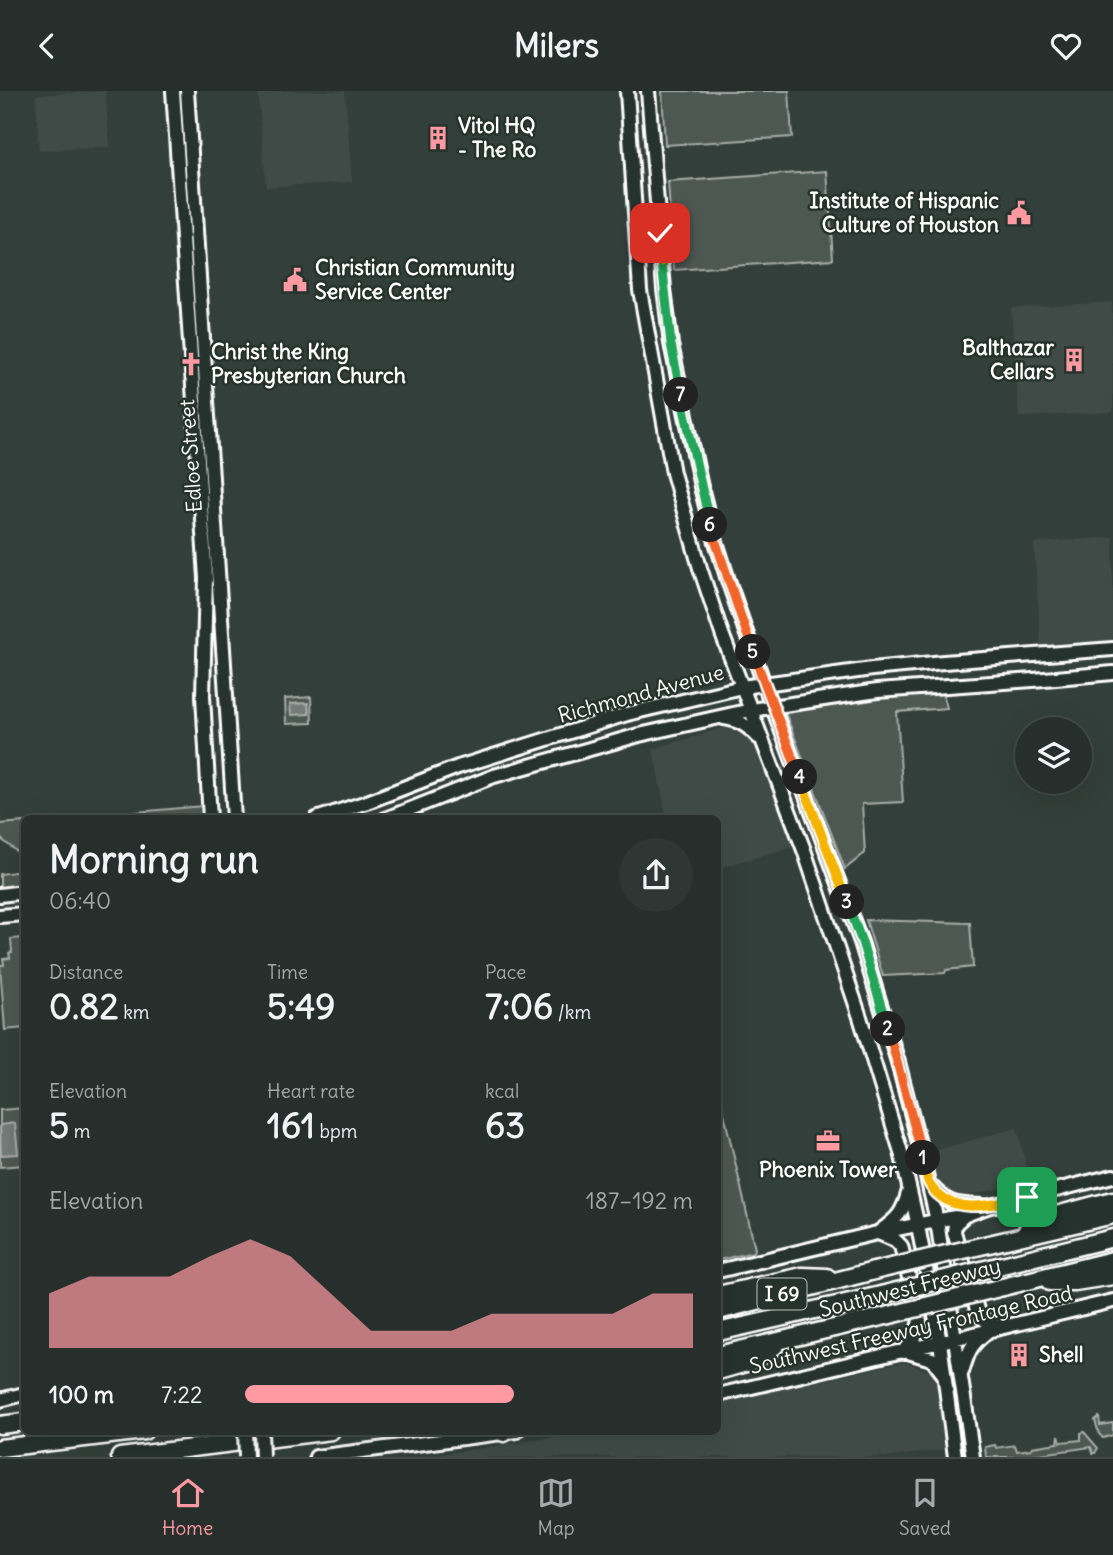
<!DOCTYPE html>
<meta charset="utf-8">
<style>
body{margin:0;font-family:Delius,sans-serif;background:#2e3734;color:#f1f3f6;height:100vh;display:flex;flex-direction:column;font-size:26px;white-space:nowrap}
*{box-sizing:border-box;margin:0}
p{font-size:23px;color:#a4a9a9}
.icon{flex:none;width:38px;height:38px;fill:none;stroke:currentColor;stroke-width:2;stroke-linecap:round;stroke-linejoin:round}
.map{position:relative;flex:1;overflow:hidden}
.details{position:absolute;left:21px;top:724px;width:700px;height:620px;display:flex;flex-direction:column;background:#262f2c;border-radius:10px;box-shadow:0 7px 28px #0002,0 0 0 2px #424a48}
.details>*{flex:none}
.fabs{position:absolute;left:1015px;top:626px;display:grid;gap:14px}
.fabs a{display:grid;place-items:center;width:77px;height:77px;border-radius:50%;background:#262f2c;box-shadow:0 7px 28px #0002,0 0 0 2px #424a48;font-size:35px}
.pin{position:absolute;display:grid;place-items:center;width:60px;height:60px;color:#fff;margin:-30px;border-radius:14px;box-shadow:0 4px 10px #0006}
.km{position:absolute;width:35px;height:35px;margin:-18px;border-radius:50%;background:#222;color:#fff;font-size:19px;line-height:35px;text-align:center}
.round{display:grid;place-items:center;flex:none;width:74px;height:74px;border-radius:37px;background:#2e3734}
.overview{display:flex;align-items:center;justify-content:space-between;height:119px;padding:0 28px}
h1{font-size:38px;font-weight:700;line-height:52px}
.metrics{display:grid;grid-template-columns:repeat(3,1fr);gap:10px;height:119px;padding:7px 28px}
.metrics div{display:grid;align-content:center}
.metrics b{font-size:35px;font-weight:700}
.metrics small{font-size:19px;font-weight:400}
.metrics p{font-size:19px}
.chart{height:196px;padding:14px 28px}
.chart p{display:flex;justify-content:space-between}
.chart svg{width:100%;height:126px;margin-top:7px;fill:#ff9aa2;opacity:.7}
ul{padding:0 28px;list-style:none;font-size:23px}
li{display:grid;grid-template-columns:112px 84px 1fr;align-items:center;height:52px}
li i{height:18px;border-radius:9px;background:#ff9aa2}
header{display:flex;justify-content:space-between;align-items:center;height:91px;padding:0 28px;background:#262f2c;font-size:32px;font-weight:700}
.dock{display:flex;justify-content:space-around;align-items:center;height:98px;border-top:2px solid #424a48;background:#262f2c;font-size:19px;color:#a4a9a9}
.dock a{display:grid;justify-items:center;gap:4px}
.dock .current{color:#ff9aa2}
.map>svg:first-child{display:block}
.built{fill:#404c47}
.green{fill:#4d5853;stroke:#a6aca9;stroke-width:2}
.water{fill:#737b78;stroke:#abb0ae;stroke-width:2}
.lines{fill:none;stroke-linecap:round;stroke-linejoin:round}
.secondary-casing{stroke:#fff;stroke-width:18}
.motorway-casing{stroke:#fff;stroke-width:21}
.secondary{stroke:#26332d;stroke-width:12}
.motorway{stroke:#26332d;stroke-width:16}
.secondary-bridge-casing{stroke:#fff;stroke-width:18;stroke-linecap:butt}
.motorway-bridge-casing{stroke:#fff;stroke-width:21;stroke-linecap:butt}
.secondary-bridge{stroke:#26332d;stroke-width:12}
.motorway-bridge{stroke:#26332d;stroke-width:16}
.split-1-casing{stroke:#fff;stroke-width:14}
.split-2-casing{stroke:#fff;stroke-width:14}
.split-3-casing{stroke:#fff;stroke-width:14}
.split-4-casing{stroke:#fff;stroke-width:14}
.split-5-casing{stroke:#fff;stroke-width:14}
.split-6-casing{stroke:#fff;stroke-width:14}
.split-7-casing{stroke:#fff;stroke-width:14}
.split-8-casing{stroke:#fff;stroke-width:14}
.split-9-casing{stroke:#fff;stroke-width:14}
.split-1{stroke:#f5b400;stroke-width:9}
.split-2{stroke:#f0652b;stroke-width:9}
.split-3{stroke:#22a559;stroke-width:9}
.split-4{stroke:#f5b400;stroke-width:9}
.split-5{stroke:#f0652b;stroke-width:9}
.split-6{stroke:#f0652b;stroke-width:9}
.split-7{stroke:#22a559;stroke-width:9}
.split-8{stroke:#22a559;stroke-width:9}
.split-9{stroke:#f5b400;stroke-width:9}
.labels{text-anchor:middle;stroke-width:5;stroke-linejoin:round;paint-order:stroke}
.shield{fill:#26332d;stroke:#bec2c0;stroke-width:2}
.shield-label{font-size:19px;font-weight:bold;fill:#fff}
.poi-label{font-size:21px;font-weight:bold;fill:#fff;stroke:#26332d;text-anchor:start}
.street-label{font-size:21px;fill:#fff;stroke:#26332d}
</style>
<header><svg class="icon" aria-label="back" viewBox="0 0 24 24"><path d="M15 5l-7 7 7 7"/></svg>Milers<svg class="icon" aria-label="heart" viewBox="0 0 24 24"><path d="M12 20l-8-8c-3-5 5-10 8-4 3-6 11-1 8 4z"/></svg></header>
<div class="map">
<svg width="1113" height="1366" viewBox="0 0 1113 1366">
<rect width="100%" height="100%" fill="#333f3a"/>
<filter id="ink" filterUnits="userSpaceOnUse"><feTurbulence type="fractalNoise" baseFrequency=".0143" numOctaves="2"/><feDisplacementMap in="SourceGraphic" scale="14" xChannelSelector="R" yChannelSelector="G"/><feConvolveMatrix kernelMatrix="1 2 1 2 8 2 1 2 1" color-interpolation-filters="sRGB"/></filter>
<g filter="url(#ink)">
<path class="built" d="M 105,0 L 110,56 L 39,60 L 36,4 Z
M 258,0 L 345,0 L 352,91 L 266,96 Z
M 1112,211 L 1113,321 L 1019,326 L 1011,217 Z
M 1113,446 L 1113,552 L 1041,556 L 1034,452 Z
M 747,630 L 796,755 L 718,777 L 718,728 L 667,728 L 653,658 Z
M 1017,1037 L 1030,1090 L 959,1107 L 940,1096 L 929,1061 Z
M 904,1271 L 934,1282 L 946,1358 L 892,1366 L 422,1366 L 587,1341 L 718,1340 L 718,1313 Z"/>
<path class="green" d="M 662,0 L 789,0 L 792,46 L 665,54 Z
M 827,80 L 833,168 L 674,179 L 668,91 Z
M 943,602 L 947,617 L 897,621 L 903,711 L 862,713 L 865,762 L 845,778 L 785,621 L 872,608 Z
M 311,606 L 312,632 L 286,633 L 285,608 Z
M 203,715 L 204,728 L 57,728 Z
M 24,731 L 24,743 L 22,744 L 24,761 L 24,794 L 0,797 L 0,783 L 22,780 L 21,764 L 0,747 L 0,733 Z
M 866,829 L 970,832 L 973,876 L 946,879 L 945,882 L 883,885 Z
M 24,847 L 24,937 L 5,939 L 0,874 L 4,874 L 3,868 L 10,867 L 9,862 L 12,861 L 11,848 Z
M 718,996 L 755,1158 L 754,1161 L 718,1169 Z
M 24,1017 L 24,1074 L 0,1076 L 0,1019 Z
M 1099,1326 L 1100,1334 L 1113,1332 L 1113,1344 L 1103,1347 L 1099,1343 L 1095,1329 Z
M 1084,1341 L 1098,1357 L 1095,1362 L 1093,1362 L 1091,1356 L 1019,1366 L 986,1366 L 985,1356 L 995,1354 L 996,1357 L 1015,1354 L 1017,1360 L 1031,1358 L 1032,1356 L 1058,1352 L 1059,1344 L 1061,1351 L 1081,1349 L 1081,1342 Z"/>
<path class="water" d="M 308,612 L 309,623 L 291,624 L 290,613 Z
M 15,1032 L 18,1063 L 1,1064 L 0,1034 Z"/>
<g class="lines">
<g class="secondary-casing">
<path id="secondary" d="M 173,0 L 206,487 L 203,605 L 210,728
M 187,0 L 234,728
M 627,0 L 640,199 L 673,382 L 700,477 L 722,543 L 804,759 L 860,926 L 901,1061 L 918,1135 L 940,1251 L 955,1366
M 648,0 L 664,198 L 671,253 L 701,396 L 711,435 L 728,489 L 764,593 L 861,851 L 898,971 L 920,1056 L 937,1130 L 973,1366
M 724,627 C 739,629 748,635 758,646
M 316,728 L 367,711 L 458,676 L 627,623 L 742,596 L 872,578 L 944,571 L 1113,558
M 385,728 L 494,685 L 639,644 L 751,619 L 877,600 L 1033,589 L 1113,582
M 0,804 L 24,801
M 0,825 L 24,823
M 929,1093 C 949,1115 955,1114 983,1115
M 965,1124 L 955,1133 L 954,1141 L 978,1222 L 986,1230 L 1000,1236
M 880,1140 C 898,1127 903,1122 909,1099
M 878,1142 L 895,1149 L 901,1155 L 920,1230 L 915,1246 L 904,1261
M 718,1180 L 877,1142 L 965,1124 L 987,1116 L 1113,1085
M 908,1261 L 932,1268 L 944,1284
M 962,1281 C 968,1261 970,1254 987,1241
M 718,1304 L 1113,1210
M 0,1309 L 24,1303
M 316,1366 L 517,1340"/>
</g>
<g class="motorway-casing">
<path id="motorway" d="M 1027,1139 L 1049,1126 L 1113,1109
M 989,1153 L 1113,1124
M 998,1175 L 1113,1147
M 1050,1191 L 1075,1191 L 1113,1185
M 1003,1196 L 1113,1169
M 718,1204 L 802,1185 L 827,1186
M 718,1220 L 874,1180
M 718,1241 L 881,1204
M 718,1264 L 886,1225
M 718,1280 L 753,1270 L 775,1255
M 0,1334 L 24,1331
M 504,1342 L 507,1340
M 0,1357 L 144,1340
M 120,1366 L 331,1340"/>
</g>
<use href="#secondary" class="secondary"/>
<use href="#motorway" class="motorway"/>
<g class="secondary-bridge-casing">
<path id="secondary-bridge" d="M 245,1340 L 246,1366
M 261,1340 L 262,1366"/>
</g>
<g class="motorway-bridge-casing">
<path id="motorway-bridge" d="M 874,1180 L 989,1153
M 881,1204 L 998,1175
M 886,1225 L 1003,1196"/>
</g>
<use href="#secondary-bridge" class="secondary-bridge"/>
<use href="#motorway-bridge" class="motorway-bridge"/>
</g>
</g>
<g class="lines" filter="url(#ink)">
<g class="split-1-casing">
<path id="split-1" d="M 923,1067 C 925,1075 925,1087 930,1094 C 951,1127 996,1113 1027,1106"/>
</g>
<g class="split-2-casing">
<path id="split-2" d="M 888,938 L 923,1067"/>
</g>
<g class="split-3-casing">
<path id="split-3" d="M 847,811 L 862,851 L 888,938"/>
</g>
<g class="split-4-casing">
<path id="split-4" d="M 800,686 L 847,811"/>
</g>
<g class="split-5-casing">
<path id="split-5" d="M 753,561 L 800,686"/>
</g>
<g class="split-6-casing">
<path id="split-6" d="M 710,434 L 753,561"/>
</g>
<g class="split-7-casing">
<path id="split-7" d="M 681,304 L 710,434"/>
</g>
<g class="split-8-casing">
<path id="split-8" d="M 662,171 L 671,253 L 681,304"/>
</g>
<g class="split-9-casing">
<path id="split-9" d="M 660,142 L 662,171"/>
</g>
<use href="#split-1" class="split-1"/>
<use href="#split-2" class="split-2"/>
<use href="#split-3" class="split-3"/>
<use href="#split-4" class="split-4"/>
<use href="#split-5" class="split-5"/>
<use href="#split-6" class="split-6"/>
<use href="#split-7" class="split-7"/>
<use href="#split-8" class="split-8"/>
<use href="#split-9" class="split-9"/>
</g>
<defs>
<g id="building-bare" transform="scale(1.89)"><path d="M-4-6H4V6H1V3H-1V6H-4ZM-2.5-4.3h1.7v1.8h-1.7ZM.8-4.3h1.7v1.8H.8ZM-2.5-1h1.7V.8h-1.7ZM.8-1h1.7V.8H.8Z" fill="#ff9aa2" stroke="#26332d" stroke-width="2.5" paint-order="stroke"/></g>
<g id="civic-bare" transform="scale(1.89)"><path d="M-.6-6.5H3V-4.5H.6V-3L4-1V1h2V6H-6V1h2V-1L-.6-3ZM-1.2 2.5V6h2.4V2.5Z" fill="#ff9aa2" stroke="#26332d" stroke-width="2.5" paint-order="stroke"/></g>
<g id="church-bare" transform="scale(1.89)"><path d="M-1.2-6h2.4v3.5h3.3v2.4h-3.3V6h-2.4V-.1h-3.3v-2.4h3.3Z" fill="#ff9aa2" stroke="#26332d" stroke-width="2.5" paint-order="stroke"/></g>
<g id="office-bare" transform="scale(1.89)"><path d="M-6-3h4V-5.5h4V-3h4V5H-6ZM-1-4.5V-3h2v-1.5ZM-6 0V1H6V0Z" fill="#ff9aa2" stroke="#26332d" stroke-width="2.5" paint-order="stroke"/></g>
</defs>
<g fill-rule="evenodd">
<use href="#building-bare" x="438" y="47"/>
<use href="#civic-bare" x="1019" y="122"/>
<use href="#civic-bare" x="295" y="189"/>
<use href="#building-bare" x="1074" y="269"/>
<use href="#church-bare" x="191" y="273"/>
<use href="#office-bare" x="828" y="1050"/>
<use href="#building-bare" x="1019" y="1264"/>
</g>
<g class="labels">
<rect class="shield" x="757.5" y="1187.5" width="49" height="31" rx="5"/>
<g class="shield-label">
<text x="782" y="1210">I 69</text>
</g>
<g class="poi-label">
<text x="458" y="42">Vitol HQ<tspan x="458" dy="24">- The Ro</tspan></text>
<text x="999" y="117" text-anchor="end">Institute of Hispanic<tspan x="999" dy="24">Culture of Houston</tspan></text>
<text x="315" y="184">Christian Community<tspan x="315" dy="24">Service Center</tspan></text>
<text x="1054" y="264" text-anchor="end">Balthazar<tspan x="1054" dy="24">Cellars</tspan></text>
<text x="211" y="268">Christ the King<tspan x="211" dy="24">Presbyterian Church</tspan></text>
<text x="828" y="1086" text-anchor="middle">Phoenix Tower</text>
<text x="1039" y="1271">Shell</text>
</g>
<g class="street-label">
<text transform="translate(191 365) rotate(-94)" y="7">Edloe Street</text>
<text transform="translate(641 603) rotate(-15)" y="7">Richmond Avenue</text>
<text transform="translate(910 1197) rotate(-14)" y="7">Southwest Freeway</text>
<text transform="translate(911 1239) rotate(-13)" y="7">Southwest Freeway Frontage Road</text>
</g>
</g>
</svg>
<div class="fabs">
<a><svg class="icon" aria-label="layers" viewBox="0 0 24 24"><path d="M12 4l9 5-9 5-9-5zM3 14l9 5 9-5"/></svg></a>
</div>
<div class="pin" style="left:1027px;top:1106px;background:#1e9e55"><svg class="icon" aria-label="arrive" viewBox="0 0 24 24"><path d="M6 21V4h12l-3 4 3 4H6"/></svg></div>
<div class="pin" style="left:660px;top:142px;background:#d93025"><svg class="icon" aria-label="check" viewBox="0 0 24 24"><path d="M5 12l5 5 9-10"/></svg></div>
<b class="km" style="left:923px;top:1067px">1</b>
<b class="km" style="left:888px;top:938px">2</b>
<b class="km" style="left:847px;top:811px">3</b>
<b class="km" style="left:800px;top:686px">4</b>
<b class="km" style="left:753px;top:561px">5</b>
<b class="km" style="left:710px;top:434px">6</b>
<b class="km" style="left:681px;top:304px">7</b>
<section class="details">
<div class="overview"><div><h1>Morning run</h1><p>06:40</p></div><a class="round"><svg class="icon" aria-label="share" viewBox="0 0 24 24"><path d="M12 15V3M7 8l5-5 5 5M5 13v7h14v-7"/></svg></a></div>
<div class="metrics">
<div><p>Distance</p><b>0.82<small> km</small></b></div>
<div><p>Time</p><b>5:49</b></div>
<div><p>Pace</p><b>7:06<small> /km</small></b></div>
</div>
<div class="metrics">
<div><p>Elevation</p><b>5<small> m</small></b></div>
<div><p>Heart rate</p><b>161<small> bpm</small></b></div>
<div><p>kcal</p><b>63</b></div>
</div>
<div class="chart"><p><span>Elevation</span>187–192 m</p>
<svg viewBox="0 0 160 44" preserveAspectRatio="none"><path d="M0 44V25L10 19L20 19L30 19L40 12L50 6L60 12L70 25L80 38L90 38L100 38L110 32L120 32L130 32L140 32L150 25L160 25V44z"/></svg>
</div>
<ul>
<li><b>100 m</b>7:22<i style="width:60%"></i></li>
</ul>
</section>
</div>
<nav class="dock">
<a class="current"><svg class="icon" aria-label="home" viewBox="0 0 24 24"><path d="M3 11l9-7 9 7M6 9v11h12V9"/></svg>Home</a>
<a><svg class="icon" aria-label="map" viewBox="0 0 24 24"><path d="M3 6l6-2 6 2 6-2v14l-6 2-6-2-6 2zM9 4v14M15 6v14"/></svg>Map</a>
<a><svg class="icon" aria-label="saved" viewBox="0 0 24 24"><path d="M7 4h10v16l-5-4-5 4z"/></svg>Saved</a>
</nav>
